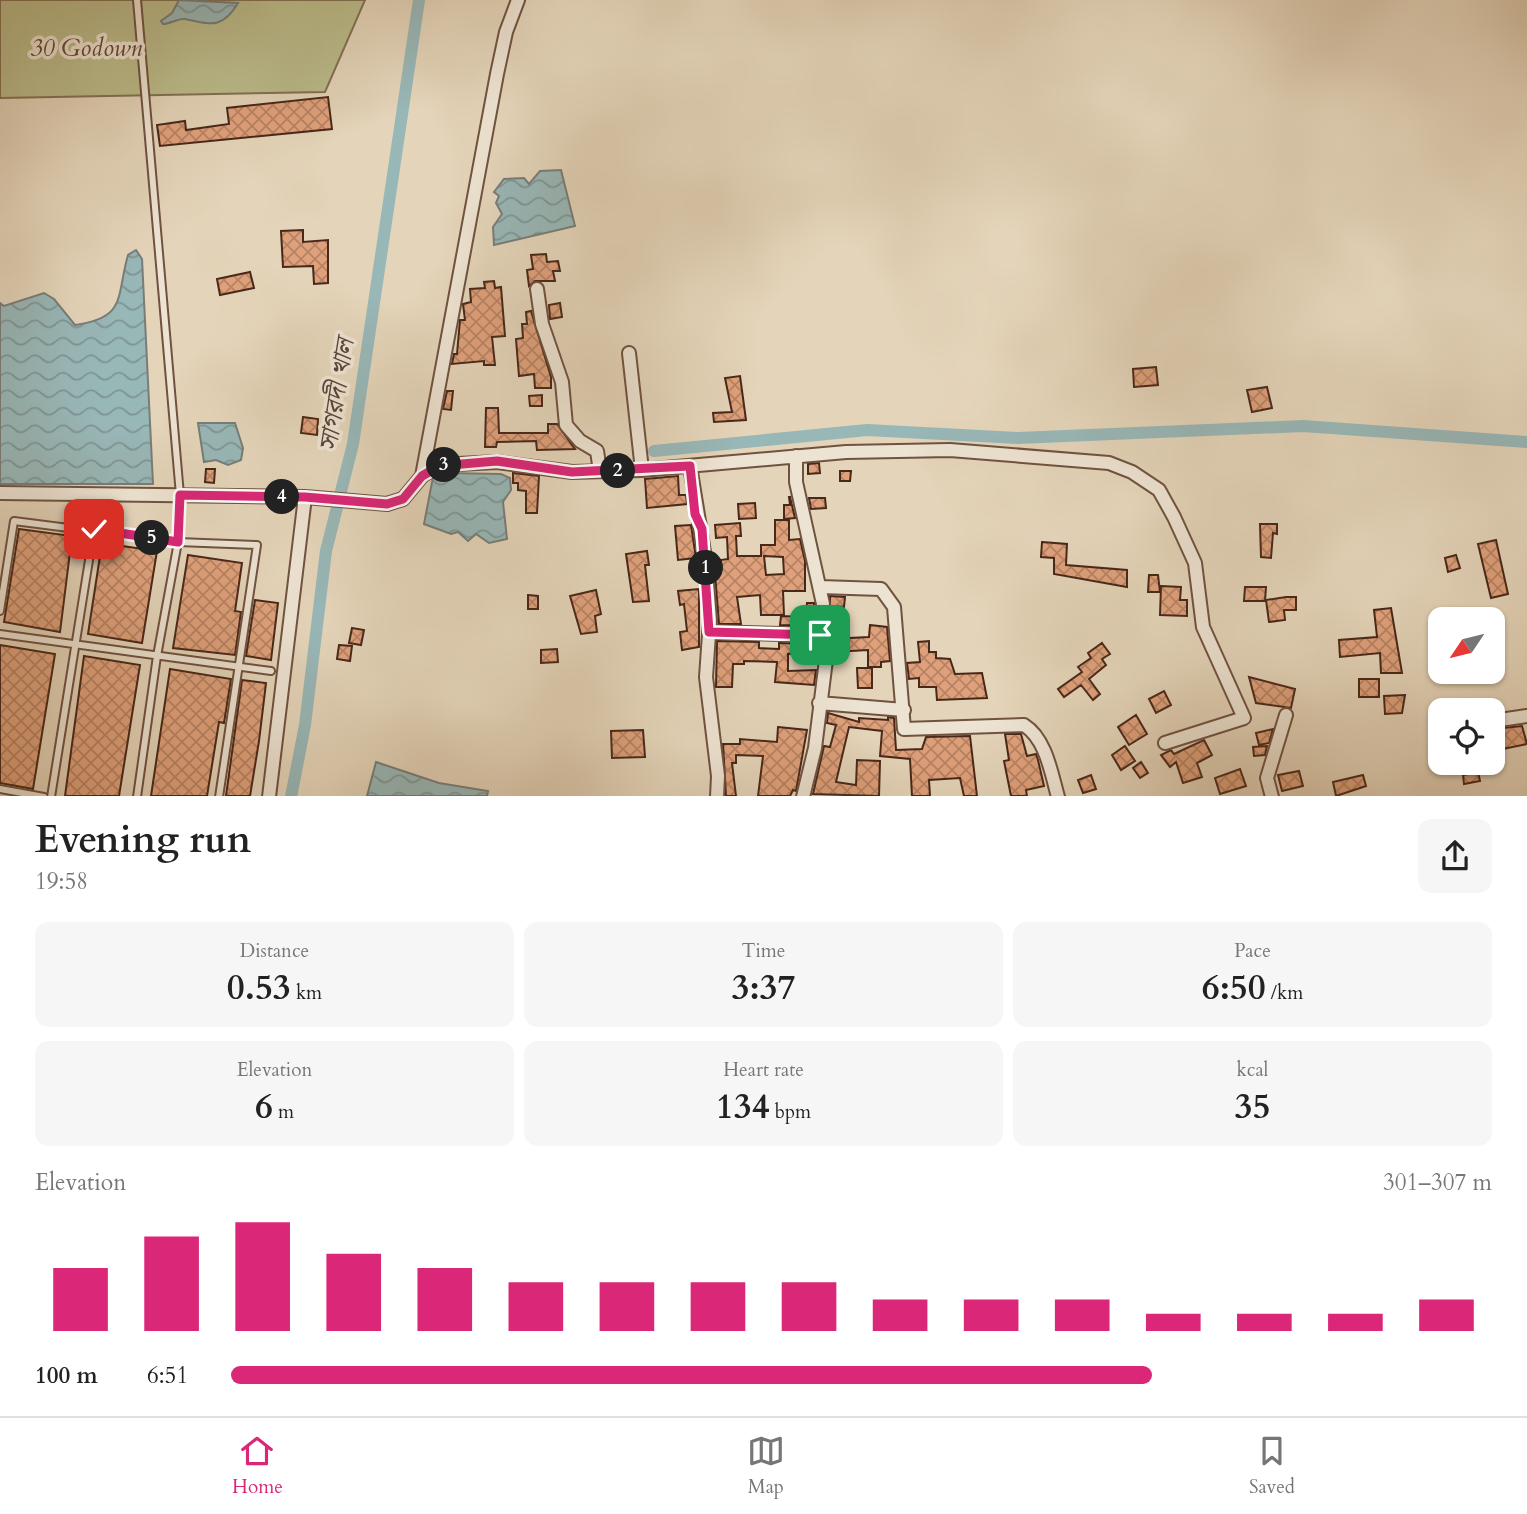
<!DOCTYPE html>
<meta charset="utf-8">
<style>
body{margin:0;font-family:Cardo,"Noto Serif Bengali",serif;background:#f6f6f6;color:#222;height:100vh;display:flex;flex-direction:column;font-size:26px;white-space:nowrap}
*{box-sizing:border-box;margin:0}
p{font-size:23px;color:#767676}
.icon{flex:none;width:38px;height:38px;fill:none;stroke:currentColor;stroke-width:2;stroke-linecap:round;stroke-linejoin:round}
.map{position:relative;height:796px;overflow:hidden}
.details{display:flex;flex-direction:column;background:#fff;flex:1}
.details>*{flex:none}
.needle{width:46px;rotate:235deg}
.tools{position:absolute;left:1428px;top:607px;display:grid;gap:14px}
.tools a{display:grid;place-items:center;width:77px;height:77px;border-radius:14px;background:#fff;box-shadow:0 2px 5px #0004;font-size:35px}
.pin{position:absolute;display:grid;place-items:center;width:60px;height:60px;color:#fff;margin:-30px;border-radius:14px;box-shadow:0 4px 10px #0006}
.km{position:absolute;width:35px;height:35px;margin:-18px;border-radius:50%;background:#222;color:#fff;font-size:19px;line-height:35px;text-align:center}
.round{display:grid;place-items:center;flex:none;width:74px;height:74px;border-radius:14px;background:#f6f6f6}
.headline{display:flex;align-items:center;justify-content:space-between;height:119px;padding:0 35px}
h1{font-size:38px;font-weight:700;line-height:52px}
.figures{display:grid;grid-template-columns:repeat(3,1fr);gap:10px;height:119px;padding:7px 35px}
.figures div{display:grid;align-content:center;border-radius:14px;background:#f6f6f6;text-align:center}
.figures b{font-size:35px;font-weight:700}
.figures small{font-size:19px;font-weight:400}
.figures p{font-size:19px}
.chart{height:196px;padding:14px 35px}
.chart p{display:flex;justify-content:space-between}
.chart svg{width:100%;height:126px;margin-top:7px;stroke:#db2777;stroke-width:6}
ul{padding:0 35px;list-style:none;font-size:23px}
li{display:grid;grid-template-columns:112px 84px 1fr;align-items:center;height:52px}
li i{height:18px;border-radius:9px;background:#db2777}
.tabs{display:flex;justify-content:space-around;align-items:center;height:98px;border-top:2px solid #e0e0e0;background:#fff;font-size:19px;color:#767676}
.tabs a{display:grid;justify-items:center;gap:4px}
.tabs .selected{color:#db2777}
.map>svg:first-child{display:block}
.green{fill:#bbbb8b;stroke:#827152;stroke-width:2}
.water{fill:url(#water-waves);stroke:#787d78;stroke-width:2}
.lines{fill:none;stroke-linecap:round;stroke-linejoin:round}
.canal{stroke:#98b7b7;stroke-width:12}
.building{fill:url(#building-cross-hatch);stroke:#492719;stroke-width:2;fill-rule:evenodd}
.service-casing{stroke:#705241;stroke-width:10}
.minor-casing{stroke:#705241;stroke-width:16}
.service{stroke:#ede3d2;stroke-width:6}
.minor{stroke:#ede3d2;stroke-width:12}
.route-casing{stroke:#fff;stroke-width:14}
.route{stroke:#db2777;stroke-width:9}
.labels{text-anchor:middle;stroke-width:7;stroke-linejoin:round;paint-order:stroke}
.park-label{font-size:24px;font-style:italic;fill:#604530;stroke:#ede3d2}
.water-label{font-size:26px;font-style:italic;fill:#594439;stroke:#ede3d2}
</style>
<div class="map">
<svg width="1527" height="797" viewBox="0 0 1527 797">
<defs>
<pattern id="water-waves" width="16" height="10" patternUnits="userSpaceOnUse" patternTransform="scale(1.75)"><rect width="16" height="10" fill="#98b7b7"/><path d="M0 5q4-4 8 0t8 0" fill="none" stroke="#7e9594"/></pattern>
<pattern id="building-cross-hatch" width="8" height="8" patternUnits="userSpaceOnUse" patternTransform="scale(1.75)"><rect width="8" height="8" fill="#dfa17b"/><path d="M0 0l8 8M0 8l8-8" fill="none" stroke="#b78364"/></pattern>
</defs>
<rect width="100%" height="100%" fill="#e4d4b9"/>
<filter id="stains"><feTurbulence type="fractalNoise" baseFrequency=".00286" numOctaves="4"/><feColorMatrix values="0 0 0 0 .2 0 0 0 0 .09 0 0 0 0 .02 0 0 0 .5 -.17"/></filter>
<radialGradient id="worn" r=".72"><stop offset=".6" stop-color="#630" stop-opacity="0"/><stop offset="1" stop-color="#630" stop-opacity=".3"/></radialGradient>
<path class="green" d="M 0,0 L 365,0 L 325,92 L 0,98 Z"/>
<path class="water" d="M 179,0 L 238,3 C 222,30 210,24 185,19 C 178,18 170,24 163,24 L 161,21 L 172,13 Z
M 561,170 L 575,226 L 494,245 L 493,227 L 502,214 L 496,203 L 499,196 L 494,192 L 504,179 L 524,178 L 529,184 L 540,171 Z
M 136,250 L 142,259 L 153,484 L 0,484 L 0,303 L 4,306 L 44,293 L 54,299 L 75,325 C 127,318 116,297 128,255 Z
M 198,423 L 235,423 L 243,448 L 241,460 L 228,465 L 216,460 L 204,462 Z
M 447,473 L 501,474 L 510,478 L 511,490 L 503,502 L 507,539 L 489,543 L 476,534 L 468,541 L 458,532 L 451,534 L 424,524 L 433,477 Z
M 376,762 L 439,783 L 488,791 L 487,796 L 367,796 Z"/>
<g class="lines">
<path class="canal" d="M 654,451 L 867,430 L 1018,438 L 1303,426 L 1527,442
M 291,797 L 305,725 L 326,551 L 353,444 L 419,0"/>
</g>
<path class="building" d="M 328,97 L 332,129 L 160,146 L 157,125 L 185,121 L 186,130 L 229,124 L 227,108 Z
M 303,230 L 303,242 L 328,240 L 328,283 L 314,284 L 313,266 L 283,267 L 281,231 Z
M 546,254 L 547,262 L 558,261 L 560,271 L 553,271 L 555,281 L 535,281 L 529,286 L 527,270 L 533,269 L 531,255 Z
M 250,272 L 254,288 L 220,295 L 217,279 Z
M 494,281 L 495,288 L 501,287 L 505,336 L 492,337 L 495,365 L 484,365 L 484,361 L 452,364 L 454,354 L 457,354 L 460,320 L 465,320 L 463,304 L 471,302 L 470,289 L 485,288 L 484,282 Z
M 560,303 L 562,317 L 550,319 L 549,305 Z
M 531,311 L 551,377 L 551,388 L 535,388 L 534,374 L 519,376 L 516,339 L 523,338 L 522,324 L 527,324 L 526,312 Z
M 1156,367 L 1158,385 L 1134,387 L 1133,369 Z
M 740,376 L 746,420 L 714,422 L 713,413 L 732,412 L 725,378 Z
M 1267,387 L 1272,408 L 1252,412 L 1247,390 Z
M 447,391 L 453,391 L 451,410 L 443,409 Z
M 542,395 L 542,406 L 530,406 L 529,396 Z
M 486,408 L 498,408 L 499,433 L 548,433 L 548,424 L 557,424 L 575,449 L 537,450 L 536,441 L 497,442 L 496,447 L 485,447 Z
M 303,417 L 318,419 L 317,435 L 301,433 Z
M 819,463 L 820,473 L 808,474 L 808,464 Z
M 206,469 L 215,469 L 214,483 L 205,482 Z
M 840,471 L 851,471 L 850,481 L 840,481 Z
M 513,473 L 539,476 L 537,513 L 526,513 L 526,491 L 518,490 L 518,483 L 513,483 Z
M 678,476 L 679,495 L 686,495 L 687,504 L 647,508 L 645,479 Z
M 789,497 L 790,497 L 795,518 L 784,519 L 784,505 L 790,505 Z
M 809,498 L 825,498 L 826,508 L 811,509 Z
M 755,503 L 756,518 L 739,519 L 738,504 Z
M 775,520 L 789,520 L 789,540 L 800,539 L 805,561 L 805,591 L 783,591 L 784,615 L 761,615 L 760,595 L 737,597 L 741,624 L 719,624 L 714,561 L 728,559 L 727,537 L 716,538 L 715,525 L 740,523 L 741,536 L 736,536 L 737,556 L 761,556 L 761,545 L 775,545 ZM 764,556 L 783,557 L 784,574 L 766,575 Z
M 1260,524 L 1277,524 L 1277,534 L 1273,533 L 1271,558 L 1261,557 Z
M 691,525 L 696,558 L 678,560 L 675,526 Z
M 19,529 L 72,536 L 60,632 L 4,622 Z
M 1496,540 L 1508,594 L 1491,598 L 1478,544 Z
M 1042,542 L 1067,544 L 1066,565 L 1127,570 L 1127,587 L 1054,574 L 1054,558 L 1041,557 Z
M 102,543 L 157,551 L 142,643 L 88,634 Z
M 647,551 L 649,565 L 645,565 L 649,601 L 633,602 L 626,554 Z
M 188,555 L 242,563 L 235,611 L 241,612 L 235,655 L 173,648 Z
M 1456,555 L 1460,568 L 1448,572 L 1445,558 Z
M 1149,575 L 1158,575 L 1160,592 L 1148,592 Z
M 1161,586 L 1181,587 L 1180,600 L 1187,600 L 1187,616 L 1160,615 Z
M 1245,587 L 1266,587 L 1265,601 L 1244,601 Z
M 699,589 L 699,647 L 682,650 L 680,632 L 687,631 L 684,604 L 680,605 L 678,591 Z
M 596,590 L 601,614 L 595,616 L 597,632 L 581,634 L 570,596 Z
M 528,595 L 538,596 L 538,609 L 528,609 Z
M 830,596 L 845,597 L 844,607 L 836,606 L 834,619 L 830,618 Z
M 1286,597 L 1296,597 L 1296,610 L 1284,610 L 1285,620 L 1269,622 L 1266,600 Z
M 255,600 L 278,603 L 271,660 L 246,656 Z
M 807,603 L 814,603 L 812,626 L 780,625 L 781,616 L 806,617 Z
M 1391,608 L 1402,673 L 1381,673 L 1380,653 L 1340,657 L 1339,640 L 1377,637 L 1374,610 Z
M 870,625 L 887,627 L 890,661 L 881,662 L 881,667 L 868,667 L 868,650 L 833,652 L 830,639 L 869,637 Z
M 352,628 L 364,630 L 361,645 L 349,643 Z
M 717,641 L 759,642 L 759,648 L 779,649 L 779,643 L 813,644 L 815,653 L 788,654 L 788,671 L 816,670 L 814,685 L 775,682 L 777,662 L 744,661 L 744,664 L 733,664 L 732,687 L 716,687 Z
M 929,641 L 929,652 L 936,652 L 936,658 L 950,659 L 955,674 L 982,673 L 987,698 L 937,700 L 936,687 L 919,687 L 919,678 L 909,679 L 907,663 L 920,662 L 918,642 Z
M 1102,643 L 1110,654 L 1102,659 L 1106,665 L 1089,679 L 1100,694 L 1093,700 L 1081,685 L 1064,697 L 1058,689 L 1082,672 L 1078,667 L 1091,658 L 1088,653 Z
M 0,645 L 55,654 L 33,789 L 0,783 Z
M 339,645 L 352,646 L 350,661 L 337,659 Z
M 557,649 L 558,662 L 541,663 L 541,650 Z
M 84,656 L 140,665 L 119,796 L 65,796 Z
M 857,668 L 872,668 L 872,688 L 858,688 Z
M 170,669 L 231,679 L 224,723 L 219,722 L 207,796 L 151,796 Z
M 1249,677 L 1295,689 L 1291,708 L 1256,703 Z
M 1359,679 L 1379,679 L 1379,697 L 1359,697 Z
M 242,680 L 266,683 L 259,741 L 250,796 L 226,796 Z
M 1164,691 L 1171,705 L 1156,713 L 1149,699 Z
M 1405,695 L 1402,713 L 1385,714 L 1384,696 Z
M 828,713 L 859,722 L 859,718 L 888,720 L 888,717 L 894,718 L 896,750 L 922,749 L 926,737 L 970,736 L 977,796 L 964,796 L 960,778 L 929,780 L 930,796 L 912,796 L 910,759 L 880,756 L 882,731 L 849,727 L 836,782 L 856,785 L 857,760 L 880,761 L 879,796 L 813,794 L 824,746 L 830,747 L 836,725 L 827,723 Z
M 1136,715 L 1147,734 L 1129,745 L 1118,727 Z
M 1522,726 L 1527,744 L 1493,751 L 1493,736 L 1504,733 L 1503,728 Z
M 778,727 L 807,730 L 796,791 L 793,790 L 790,796 L 758,796 L 763,756 L 736,755 L 736,763 L 732,763 L 736,796 L 726,796 L 723,744 L 740,744 L 740,739 L 777,742 Z
M 1273,729 L 1269,743 L 1259,745 L 1256,733 Z
M 643,730 L 645,757 L 612,758 L 611,731 Z
M 1005,734 L 1021,734 L 1027,756 L 1036,754 L 1038,760 L 1044,786 L 1026,790 L 1027,796 L 1011,796 L 1004,761 L 1009,760 Z
M 1204,740 L 1212,755 L 1197,763 L 1202,777 L 1183,783 L 1176,762 L 1170,767 L 1161,755 L 1171,750 L 1174,754 Z
M 1125,746 L 1135,761 L 1121,770 L 1112,755 Z
M 1267,746 L 1265,755 L 1254,756 L 1253,747 Z
M 1141,762 L 1148,773 L 1140,778 L 1133,768 Z
M 1240,769 L 1246,786 L 1220,794 L 1215,778 Z
M 1299,771 L 1303,786 L 1282,791 L 1278,775 Z
M 1478,772 L 1480,781 L 1464,784 L 1463,775 Z
M 1091,775 L 1096,789 L 1083,793 L 1078,780 Z
M 1363,775 L 1366,786 L 1336,796 L 1333,782 Z"/>
<g class="lines">
<g class="service-casing">
<path id="service" d="M 0,611 L 14,521 L 178,542 L 257,545 L 219,797
M 0,634 L 271,671
M 0,789 L 44,797
M 51,797 L 94,529
M 137,797 L 157,656 L 178,542 L 180,495 L 137,0"/>
</g>
<g class="minor-casing">
<path id="minor" d="M 537,289 L 542,324 L 562,382 L 566,425 L 580,441 L 597,451 L 600,471
M 629,353 L 642,470
M 796,456 L 796,482 L 823,604 L 820,635 L 826,660 L 815,748 L 803,797
M 690,466 L 705,558 L 710,620 L 706,677 L 718,776 L 717,797
M 422,476 L 497,74 L 506,32 L 518,0
M 0,493 L 305,497 L 387,504 L 403,499 L 422,476 L 439,465 L 497,462 L 572,472 L 642,470 L 846,452 L 950,450 L 1109,463 L 1132,472 L 1159,490 L 1174,517 L 1195,563 L 1203,627 L 1244,718 L 1165,743
M 820,587 L 881,589 L 894,607 L 904,729 L 1024,725 C 1046,739 1051,772 1058,797
M 709,632 L 820,635
M 819,703 L 904,710
M 1493,721 L 1527,716
M 269,797 L 305,497
M 1272,797 L 1267,778 L 1286,715"/>
</g>
<use href="#service" class="service"/>
<use href="#minor" class="minor"/>
</g>
<g class="lines">
<g class="route-casing">
<path id="route" d="M 94,529 L 178,542 L 180,495 L 305,497 L 387,504 L 403,499 L 422,476 L 439,466 L 497,461 L 572,472 L 690,466 L 695,514 L 702,529 L 709,632 L 820,635"/>
</g>
<use href="#route" class="route"/>
</g>
<g class="labels">
<g class="park-label">
<text x="86" y="56">30 Godown</text>
</g>
<g class="water-label">
<text transform="translate(336 395) rotate(-81)" y="9">সাগরদী খাল</text>
</g>
</g>
<rect width="100%" height="100%" filter="url(#stains)"/>
<rect width="100%" height="100%" fill="url(#worn)"/>
</svg>
<div class="tools">
<a><svg class="needle" viewBox="-14 -14 28 28"><path d="M0-13l5 13h-10z" fill="#e53935"/><path d="M0 13l5-13h-10z" fill="#767676"/></svg></a>
<a><svg class="icon" aria-label="locate" viewBox="0 0 24 24"><circle cx="12" cy="12" r="6"/><path d="M12 2v4M12 18v4M2 12h4M18 12h4"/></svg></a>
</div>
<div class="pin" style="left:820px;top:635px;background:#1e9e55"><svg class="icon" aria-label="arrive" viewBox="0 0 24 24"><path d="M6 21V4h12l-3 4 3 4H6"/></svg></div>
<div class="pin" style="left:94px;top:529px;background:#d93025"><svg class="icon" aria-label="check" viewBox="0 0 24 24"><path d="M5 12l5 5 9-10"/></svg></div>
<b class="km" style="left:706px;top:568px">1</b>
<b class="km" style="left:618px;top:471px">2</b>
<b class="km" style="left:444px;top:465px">3</b>
<b class="km" style="left:282px;top:497px">4</b>
<b class="km" style="left:152px;top:538px">5</b>
</div>
<section class="details">
<div class="headline"><div><h1>Evening run</h1><p>19:58</p></div><a class="round"><svg class="icon" aria-label="share" viewBox="0 0 24 24"><path d="M12 15V3M7 8l5-5 5 5M5 13v7h14v-7"/></svg></a></div>
<div class="figures">
<div><p>Distance</p><b>0.53<small> km</small></b></div>
<div><p>Time</p><b>3:37</b></div>
<div><p>Pace</p><b>6:50<small> /km</small></b></div>
</div>
<div class="figures">
<div><p>Elevation</p><b>6<small> m</small></b></div>
<div><p>Heart rate</p><b>134<small> bpm</small></b></div>
<div><p>kcal</p><b>35</b></div>
</div>
<div class="chart"><p><span>Elevation</span>301–307 m</p>
<svg viewBox="0 0 160 44" preserveAspectRatio="none"><path d="M5 44V22M15 44V11M25 44V6M35 44V17M45 44V22M55 44V27M65 44V27M75 44V27M85 44V27M95 44V33M105 44V33M115 44V33M125 44V38M135 44V38M145 44V38M155 44V33"/></svg>
</div>
<ul>
<li><b>100 m</b>6:51<i style="width:73%"></i></li>
</ul>
</section>
<nav class="tabs">
<a class="selected"><svg class="icon" aria-label="home" viewBox="0 0 24 24"><path d="M3 11l9-7 9 7M6 9v11h12V9"/></svg>Home</a>
<a><svg class="icon" aria-label="map" viewBox="0 0 24 24"><path d="M3 6l6-2 6 2 6-2v14l-6 2-6-2-6 2zM9 4v14M15 6v14"/></svg>Map</a>
<a><svg class="icon" aria-label="saved" viewBox="0 0 24 24"><path d="M7 4h10v16l-5-4-5 4z"/></svg>Saved</a>
</nav>
